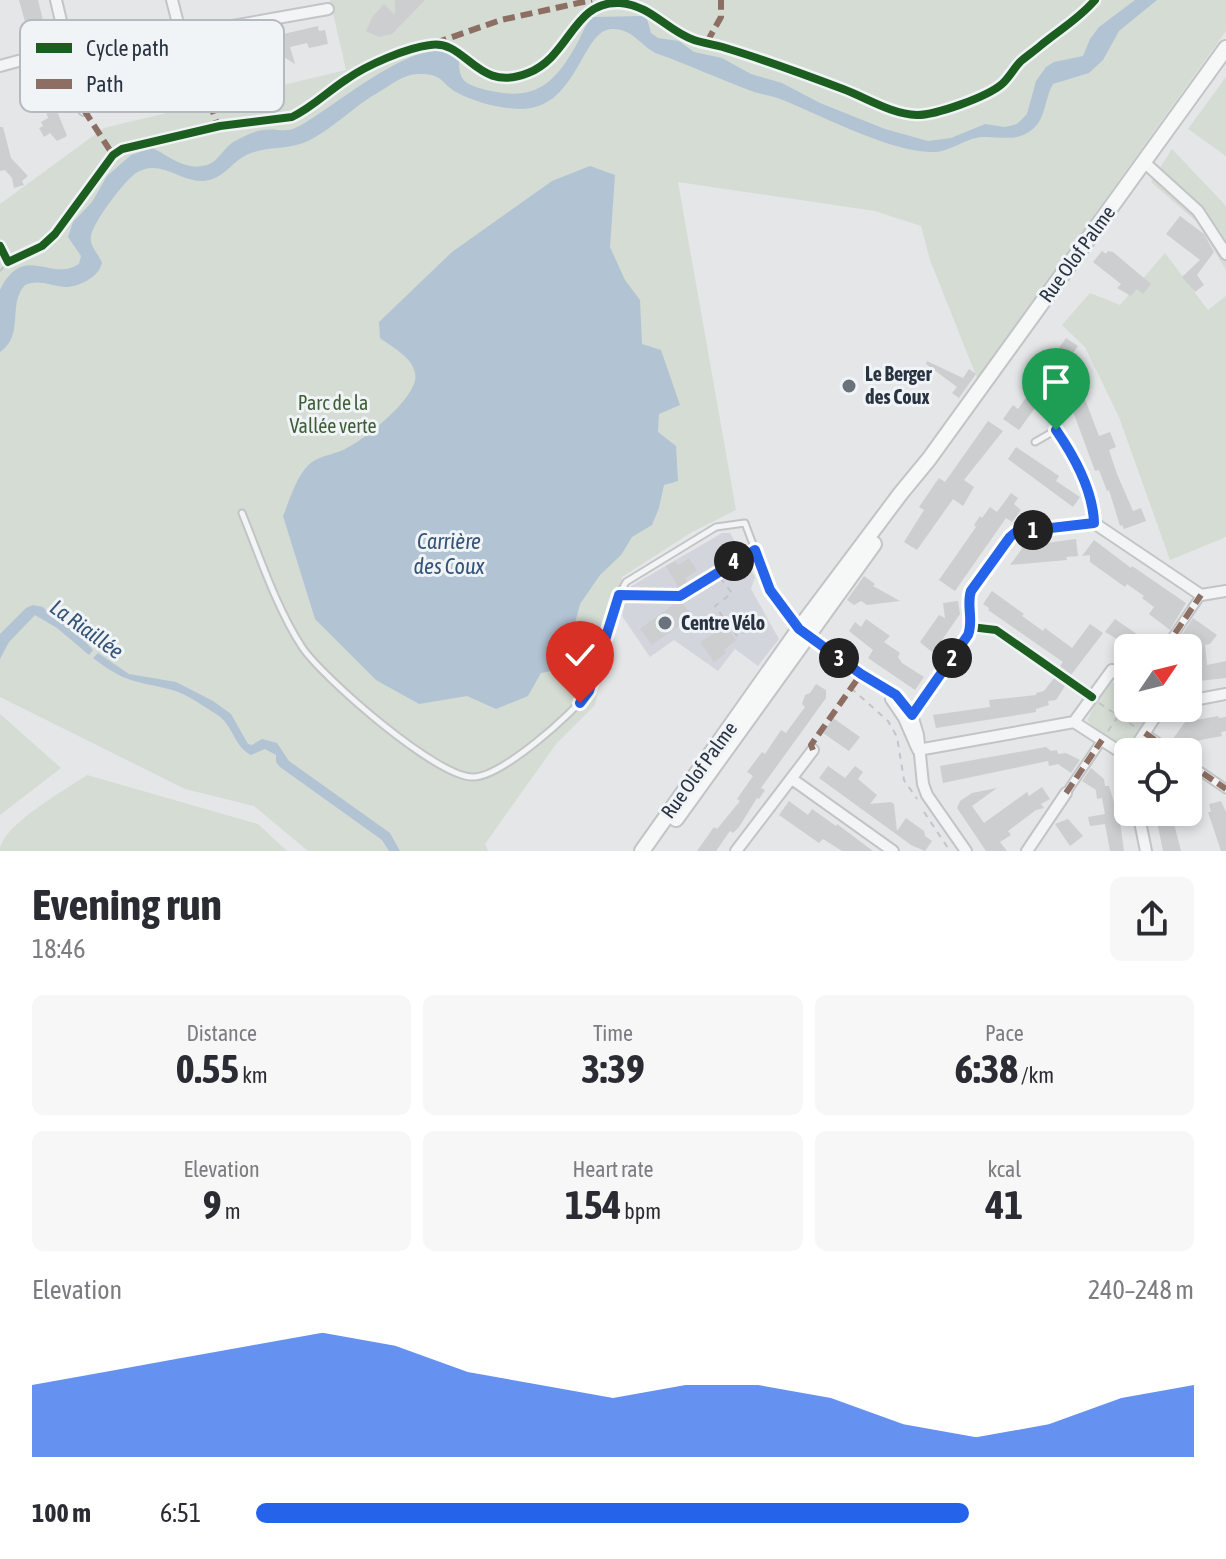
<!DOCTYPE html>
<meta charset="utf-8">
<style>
body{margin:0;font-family:"Asap Condensed",sans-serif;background:#f7f7f7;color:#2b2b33;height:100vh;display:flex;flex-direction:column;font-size:30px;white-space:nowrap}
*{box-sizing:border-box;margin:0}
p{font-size:26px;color:#7c7c81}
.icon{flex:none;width:44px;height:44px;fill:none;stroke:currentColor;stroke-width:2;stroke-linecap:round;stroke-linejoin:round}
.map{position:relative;height:851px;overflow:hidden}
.panel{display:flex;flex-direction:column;background:#fff;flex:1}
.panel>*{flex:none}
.needle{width:52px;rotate:55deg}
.buttons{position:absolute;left:1114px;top:634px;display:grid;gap:16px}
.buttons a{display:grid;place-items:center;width:88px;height:88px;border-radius:12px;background:#fff;box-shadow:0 4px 12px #0003;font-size:40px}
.pin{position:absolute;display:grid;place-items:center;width:68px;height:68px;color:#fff;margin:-82px -34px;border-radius:50% 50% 50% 0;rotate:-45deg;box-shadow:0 0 8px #0007}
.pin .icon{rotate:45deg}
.km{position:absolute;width:40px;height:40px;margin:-20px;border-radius:50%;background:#222;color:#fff;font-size:22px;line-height:40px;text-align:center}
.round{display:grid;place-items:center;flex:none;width:84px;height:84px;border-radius:12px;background:#f7f7f7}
.headline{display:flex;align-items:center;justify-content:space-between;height:136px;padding:0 32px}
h1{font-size:44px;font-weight:700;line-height:60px}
.metrics{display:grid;grid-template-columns:repeat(3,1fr);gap:12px;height:136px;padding:8px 32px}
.metrics div{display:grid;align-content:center;border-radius:12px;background:#f7f7f7;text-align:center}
.metrics b{font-size:40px;font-weight:700}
.metrics small{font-size:22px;font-weight:400}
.metrics p{font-size:22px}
.chart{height:224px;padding:16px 32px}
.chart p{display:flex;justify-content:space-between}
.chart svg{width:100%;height:144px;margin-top:8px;fill:#2563eb;opacity:.7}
ul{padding:0 32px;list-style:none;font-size:26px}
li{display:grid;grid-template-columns:128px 96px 1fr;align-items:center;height:60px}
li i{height:20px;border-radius:10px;background:#2563eb}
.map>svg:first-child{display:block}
.built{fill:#d2d5db}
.green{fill:#d4dcd4}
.water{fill:#b2c3d3}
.building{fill:#ccced0}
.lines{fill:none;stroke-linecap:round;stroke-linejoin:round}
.service-casing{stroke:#c2c4c6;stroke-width:9}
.pedestrian-casing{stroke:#c2c4c6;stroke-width:11}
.minor-casing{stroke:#c2c4c6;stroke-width:14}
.secondary-casing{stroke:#c2c4c6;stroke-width:18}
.path{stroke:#c2c4c8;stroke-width:2;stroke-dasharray:6 6;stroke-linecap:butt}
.service{stroke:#f2f4f5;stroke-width:5}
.pedestrian{stroke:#f2f4f5;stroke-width:7}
.minor{stroke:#f2f4f5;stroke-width:10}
.secondary{stroke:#f6f7f7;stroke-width:14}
.quiet{stroke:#8d6e63;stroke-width:6;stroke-dasharray:12 6;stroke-linecap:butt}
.cycleway-casing{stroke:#f1f4f7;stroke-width:13}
.cycleway{stroke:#1b5e20;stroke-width:8}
.route-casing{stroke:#fff;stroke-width:16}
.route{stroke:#2563eb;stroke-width:10}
.poi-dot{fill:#6a727c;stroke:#f1f4f7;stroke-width:3}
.labels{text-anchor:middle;stroke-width:6;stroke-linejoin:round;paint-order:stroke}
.street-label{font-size:20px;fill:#293342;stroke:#f1f4f7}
.poi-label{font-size:20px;font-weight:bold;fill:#293342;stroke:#f1f4f7;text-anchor:start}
.park-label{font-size:20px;fill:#3f5e37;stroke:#f1f4f7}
.water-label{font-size:22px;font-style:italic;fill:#335377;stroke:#f1f4f7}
.key{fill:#f1f4f7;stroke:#b5bac1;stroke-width:2}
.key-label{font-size:22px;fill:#293342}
</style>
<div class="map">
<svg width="1226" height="851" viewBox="0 0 1226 851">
<rect width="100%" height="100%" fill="#e4e6e8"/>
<path class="built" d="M 722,533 L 730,533 L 755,577 L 751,589 L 779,639 L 758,666 L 735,649 L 718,671 L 674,640 L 650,657 L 622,616 L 628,588 Z"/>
<path class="green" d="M 330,0 L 1226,0 L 1226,31 L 977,378 L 930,260 L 921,226 L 875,211 L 678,182 L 736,510 L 692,532 L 622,577 L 595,705 L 556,744 L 485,844 L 488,851 L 308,851 L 254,806 L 185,789 L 0,697 L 0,204 L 104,128 L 346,70 Z
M 1226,77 L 1226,156 L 1188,129 Z
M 1172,149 L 1226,206 L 1226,270 L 1197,222 L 1151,182 Z
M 1165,253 L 1208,310 L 1226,296 L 1226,537 L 1170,560 L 1119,417 L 1085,347 L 1062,325 L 1090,293 L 1120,305 Z
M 1113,682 L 1128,690 L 1128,708 L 1154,709 L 1142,731 L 1126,751 L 1103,738 L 1087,720 L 1098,699 Z
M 0,714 L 61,768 L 0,815 Z
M 87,775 L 258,824 L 287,851 L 0,851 C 0,826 67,789 87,775 Z"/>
<path class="water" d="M 1135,0 L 1157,0 L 1119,31 L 1103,60 L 1089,73 L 1053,84 C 1045,97 1046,117 1034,128 C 1017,143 1002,136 983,137 C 964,138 950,153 931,152 C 893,152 825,118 788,102 C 777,97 765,95 754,92 C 721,80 690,65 658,54 C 641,47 633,28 612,29 C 582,29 578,107 523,109 C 502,109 477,103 458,93 C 440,84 445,73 417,74 C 402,75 391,85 379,92 C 354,106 335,127 310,140 C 291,150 270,146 251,153 C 236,158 230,170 217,177 C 188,193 164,155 136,173 C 125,180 93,222 91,236 C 89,246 99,254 102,263 C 99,277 79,287 65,287 C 50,286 40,279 25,285 C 7,304 25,335 0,352 L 0,290 C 24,241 50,283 79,264 L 81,256 L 68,237 L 73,222 L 92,202 L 107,176 L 131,155 L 152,148 C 168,155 184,170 202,166 C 219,164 221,149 235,141 C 243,137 253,131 263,130 C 273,128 284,132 293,129 C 322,119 430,19 459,61 C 459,78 463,83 479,88 C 526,101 549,93 574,49 C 581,38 584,25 593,17 L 643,16 L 647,19 L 651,33 L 658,38 L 679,41 L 694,52 L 722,58 L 751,74 L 782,83 L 820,103 L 885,129 L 928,141 L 951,138 L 985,124 L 1005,127 L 1017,124 L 1027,114 L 1036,81 L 1046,67 L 1054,62 L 1083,56 L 1090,39 L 1099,27 Z
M 590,166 L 615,175 L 610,247 L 625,280 L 640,300 L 642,344 L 661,350 L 680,405 L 659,414 L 658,432 L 676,446 L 678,481 L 664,485 L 659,508 L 652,525 L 632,537 L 621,555 L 600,575 L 580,604 L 571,638 L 573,652 L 567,668 L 541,673 L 528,696 L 496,709 L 467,696 L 419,704 L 376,680 L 315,619 L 283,516 C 290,500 297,473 312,462 C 322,455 337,454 347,448 C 365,439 421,395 415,373 C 412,357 392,347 380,338 L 379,322 L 452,252 L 552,181 Z
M 33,605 L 43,607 L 54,619 L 67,623 L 93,650 L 89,655 L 57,628 L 35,615 L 9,642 L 0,659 L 0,634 L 26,608 Z
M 98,653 L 129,674 L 176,682 L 213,701 L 231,714 L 248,744 L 252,745 L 262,739 L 277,743 L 289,761 L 390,833 L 400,851 L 389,851 L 382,840 L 280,767 L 276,762 L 276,755 L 265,749 L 251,755 C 234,747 233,724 216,714 C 203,706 187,694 172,690 C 134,680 127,684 93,658 Z"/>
<path class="building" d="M 19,0 L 38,0 L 48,41 L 36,44 L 31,28 L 27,29 Z
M 395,0 L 425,0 L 392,34 L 379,37 L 366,31 L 373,16 L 384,4 L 395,15 Z
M 318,26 L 319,31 L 325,30 L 328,44 L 309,48 L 307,43 L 290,47 L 295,64 L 279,54 L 277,49 L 250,53 L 252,64 L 245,66 L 241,63 L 231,65 L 223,61 L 208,65 L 203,44 L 222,39 L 224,48 L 246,43 L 245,40 L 257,37 L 274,33 L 275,36 Z
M 53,61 L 62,104 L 55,106 L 67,136 L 57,141 L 50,133 L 44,137 L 39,128 L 43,126 L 41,122 L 48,118 L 43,102 L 40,103 L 39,80 L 35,66 Z
M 0,127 L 3,127 L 11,158 L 28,176 L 22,181 L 24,185 L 14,188 L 12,178 L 5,170 L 0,171 Z
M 1180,216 L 1204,234 L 1214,252 L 1197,275 L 1204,285 L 1195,292 L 1182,277 L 1200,260 L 1166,234 Z
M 1102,251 L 1106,254 L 1108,251 L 1113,252 L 1151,284 L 1143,294 L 1137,289 L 1131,296 L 1117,288 L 1121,284 L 1093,262 Z
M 1066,338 L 1078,346 L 1071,356 L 1072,357 L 1019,430 L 1003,419 L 1013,405 L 1018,409 L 1044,372 L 1036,365 L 1045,353 L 1052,358 Z
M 927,361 L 963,378 L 969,369 L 976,374 L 959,398 L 952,393 L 957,387 L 926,364 Z
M 1083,394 L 1099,436 L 1110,432 L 1116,447 L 1109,450 L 1117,474 L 1133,511 L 1141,508 L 1146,521 L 1124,529 L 1122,525 L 1120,526 L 1109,490 L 1107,491 L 1099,470 L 1095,471 L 1071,406 L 1069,398 Z
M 988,421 L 1003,431 L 964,480 L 974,487 L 963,506 L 953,499 L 917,550 L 904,542 L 924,510 L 919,507 L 939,478 L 945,482 Z
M 1016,447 L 1059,476 L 1056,481 L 1080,497 L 1073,507 L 1008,459 Z
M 1011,493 L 1018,498 L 1014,504 L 1021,510 L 1012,522 L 1006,518 L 955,591 L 939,580 L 976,527 L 974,525 L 980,516 L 982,518 L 990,507 L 997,512 Z
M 1076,539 L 1078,556 L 1066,557 L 1067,560 L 1010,565 L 1024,546 Z
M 1094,540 L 1131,568 L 1132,566 L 1186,603 L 1170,630 L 1149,614 L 1154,607 L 1142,598 L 1144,596 L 1127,584 L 1125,587 L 1090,562 L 1090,555 L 1082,556 Z
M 689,558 L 697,571 L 685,578 L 689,584 L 680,590 L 666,566 L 675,561 L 678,565 Z
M 864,576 L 875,584 L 873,586 L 900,601 L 867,605 L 861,601 L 854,605 L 847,600 Z
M 992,591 L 1024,614 L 1022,616 L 1043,631 L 1045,628 L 1072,648 L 1090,624 L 1103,633 L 1071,675 L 1060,666 L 1063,662 L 988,610 L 989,608 L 983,604 Z
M 678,601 L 681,601 L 692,616 L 652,645 L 640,629 Z
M 958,601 L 960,614 L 933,653 L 920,642 L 939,615 L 945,618 L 943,603 Z
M 1193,618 L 1217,635 L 1210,644 L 1205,645 L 1207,665 L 1226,661 L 1226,678 L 1190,682 L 1188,672 L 1195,670 L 1191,648 L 1173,648 Z
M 866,619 L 890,636 L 884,642 L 900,653 L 898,657 L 902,663 L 924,677 L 915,690 L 868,658 L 873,650 L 849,631 L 855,622 L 861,627 Z
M 1115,619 L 1157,648 L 1132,648 L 1105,632 Z
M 726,627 L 736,640 L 724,650 L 726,653 L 714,662 L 700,642 Z
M 1054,678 L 1065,686 L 1056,700 L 1048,701 L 1049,705 L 1036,709 L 1036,712 L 936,728 L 933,715 L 990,707 L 989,700 L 1036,695 L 1036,693 L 1044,691 Z
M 816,684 L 826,690 L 826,698 L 761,788 L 765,790 L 759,799 L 757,798 L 739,827 L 733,833 L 730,831 L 716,851 L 697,851 L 714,827 L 717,829 L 740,801 L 737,799 L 753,776 L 747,772 L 762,752 L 765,754 L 781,730 L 786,733 L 805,707 L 802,704 L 805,695 L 810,693 Z
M 1218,716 L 1219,718 L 1226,717 L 1226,731 L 1221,732 L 1222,736 L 1195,741 L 1187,752 L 1178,752 L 1170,743 L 1185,722 Z
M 833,718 L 860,737 L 849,751 L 823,733 Z
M 1046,747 L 1051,751 L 1057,750 L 1058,754 L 1066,753 L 1080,760 L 1071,773 L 1058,764 L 1049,766 L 1048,761 L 943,783 L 940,766 Z
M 828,766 L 845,778 L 855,766 L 863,772 L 858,779 L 877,795 L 870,804 L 891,802 L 894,804 L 897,831 L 906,818 L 924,831 L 925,836 L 932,841 L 925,851 L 911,845 L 819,778 Z
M 1091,768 L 1104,779 L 1105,786 L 1109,786 L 1114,802 L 1117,801 L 1124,851 L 1110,851 L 1105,824 L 1090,826 L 1088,817 L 1105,814 L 1102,798 L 1097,799 L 1096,790 L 1082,781 Z
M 1042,787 L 1050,799 L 1041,804 L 1044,808 L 1036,810 L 1008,831 L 1011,835 L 1000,842 L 1007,851 L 986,851 L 957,808 L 960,801 L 972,793 L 997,788 L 972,806 L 984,823 L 1027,792 L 1029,796 Z
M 789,801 L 808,815 L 812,809 L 836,826 L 837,824 L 873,851 L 842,851 L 823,839 L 819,843 L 779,815 Z
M 1221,801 L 1226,812 L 1226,851 L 1221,851 L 1208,812 L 1211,812 L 1209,804 Z
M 1155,812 L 1171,812 L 1181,851 L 1163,851 Z
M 1068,819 L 1083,836 L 1070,846 L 1055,824 Z"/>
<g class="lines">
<g class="service-casing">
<path id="service" d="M 1035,442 L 1056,430 L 1053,410 L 1066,389 L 1079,375
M 242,513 C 260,557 276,607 302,647 C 322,677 438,779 474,777 C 502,776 573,714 589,691 L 619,595 L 626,582 L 716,527 L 745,523 L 770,590 L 798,626
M 619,595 L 680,596 L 743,555 L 755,550"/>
</g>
<g class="pedestrian-casing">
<path id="pedestrian" d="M 971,627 L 996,630 L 1092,697
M 1165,648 L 1201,595
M 1145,733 L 1172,752
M 1188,763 L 1226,789
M 1066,793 L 1102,740"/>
</g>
<g class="minor-casing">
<path id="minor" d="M 56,0 L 61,21 L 57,36 L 59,50 L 71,54 L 85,68 L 78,89 L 84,110
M 181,35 L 328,9
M 0,66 L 59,50
M 85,68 L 97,72 L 181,35 L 172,0
M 1144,162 L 1198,211 L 1226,254
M 1056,430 C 1074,456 1093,490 1094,523
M 804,632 L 861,674 L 896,695 L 912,715 L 918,735 L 923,784 L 927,795 L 966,851
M 891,699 L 904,718 L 917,748
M 1188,701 L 1226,694
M 904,718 L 912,715 L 968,635 C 974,620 966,605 971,591 L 1010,537 L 1016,532 L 1094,523 L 1201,595 L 1226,591
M 1074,722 L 1112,670 L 1128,682
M 1074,722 L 1128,757
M 918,750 L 1074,722
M 1132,752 L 1161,708
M 792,779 L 893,851
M 1138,812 L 1146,851
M 736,851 L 813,750
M 1027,851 L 1066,793"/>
</g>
<g class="secondary-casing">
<path id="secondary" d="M 676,819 L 874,544
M 642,851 L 799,629 L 901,493 L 929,459 L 1226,48"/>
</g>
<path class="path" d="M 0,271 L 8,262 L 42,246 L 55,234 L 101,170 L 118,151 L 220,126 L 292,117 C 313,107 328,91 347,79 C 367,65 406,48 430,45 C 467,39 476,94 528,73 C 570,57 573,0 620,3 C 651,5 667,31 694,40 C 706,44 718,45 729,49 C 768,61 806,75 843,89 C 867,98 891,114 917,115 C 936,115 987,97 1002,84 C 1009,78 1014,68 1021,61 C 1027,56 1034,51 1040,46 C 1059,30 1079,19 1095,0
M 720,578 L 732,593 L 715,606 L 737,636 L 756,626
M 851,688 L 888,721 L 897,737 L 904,780 L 917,799
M 1099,703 L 1137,728
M 1108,731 L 1128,702
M 924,812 L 950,851"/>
<use href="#service" class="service"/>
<use href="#pedestrian" class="pedestrian"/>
<use href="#minor" class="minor"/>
<use href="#secondary" class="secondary"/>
<path class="quiet" d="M 193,33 L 201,78 L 218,126
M 707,42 L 721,17 L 721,0
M 435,43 L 501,20 L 592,0
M 84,110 L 113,155
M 1165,648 L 1201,595
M 1145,733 L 1172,752
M 813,750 L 811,745 L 861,674
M 1188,763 L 1226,789
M 1066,793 L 1102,740"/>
<g class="cycleway-casing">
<path id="cycleway" d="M 0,246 L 8,262 L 42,246 L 55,234 L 113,155 L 122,149 L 220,126 L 292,117 C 313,107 328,91 347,79 C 367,65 406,48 430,45 C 467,39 476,94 528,73 C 570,57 573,0 620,3 C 651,5 667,31 694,40 C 706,44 718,45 729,49 C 768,61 806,75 843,89 C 867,98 891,114 917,115 C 936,115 987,97 1002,84 C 1009,78 1014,68 1021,61 C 1027,56 1034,51 1040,46 C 1059,30 1079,19 1095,0
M 971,627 L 996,630 L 1092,697"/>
</g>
<use href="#cycleway" class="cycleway"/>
</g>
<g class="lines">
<g class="route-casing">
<path id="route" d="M 580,703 L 589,691 L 619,595 L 680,596 L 755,550 L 770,590 L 799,629 L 861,674 L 896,695 L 912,715 L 968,635 C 974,620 966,605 971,591 L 1010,537 L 1016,532 L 1094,523 C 1093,490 1074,456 1056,430"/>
</g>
<use href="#route" class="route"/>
</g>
<g class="poi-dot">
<circle cx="849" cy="386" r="8"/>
<circle cx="665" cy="623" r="8"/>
</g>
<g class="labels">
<g class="street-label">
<text transform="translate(1077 254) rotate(-54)" y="7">Rue Olof Palme</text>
<text transform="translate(699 770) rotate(-54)" y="7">Rue Olof Palme</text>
</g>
<g class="poi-label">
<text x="865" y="381">Le Berger<tspan x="865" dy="23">des Coux</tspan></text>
<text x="681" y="630">Centre Vélo</text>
</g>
<g class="park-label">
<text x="333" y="410">Parc de la<tspan x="333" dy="23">Vallée verte</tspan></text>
</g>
<g class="water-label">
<text x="449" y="549">Carrière<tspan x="449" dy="25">des Coux</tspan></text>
<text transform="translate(87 629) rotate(36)" y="8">La Riaillée</text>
</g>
</g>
<rect x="20" y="20" width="264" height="92" rx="12" class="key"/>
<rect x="36" y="43" width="36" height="10" fill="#1b5e20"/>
<rect x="36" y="79" width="36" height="10" fill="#8d6e63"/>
<g class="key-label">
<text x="86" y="56">Cycle path</text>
<text x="86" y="92">Path</text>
</g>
</svg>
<div class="buttons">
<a><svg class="needle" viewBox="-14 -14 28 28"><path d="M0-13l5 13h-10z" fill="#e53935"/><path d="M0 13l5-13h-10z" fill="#7c7c81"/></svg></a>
<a><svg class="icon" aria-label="locate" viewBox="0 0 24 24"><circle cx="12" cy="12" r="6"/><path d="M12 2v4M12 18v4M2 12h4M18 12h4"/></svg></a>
</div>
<div class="pin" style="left:1056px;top:430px;background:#1e9e55"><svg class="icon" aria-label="arrive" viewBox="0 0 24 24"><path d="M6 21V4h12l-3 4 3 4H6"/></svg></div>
<div class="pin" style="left:580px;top:703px;background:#d93025"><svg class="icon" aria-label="check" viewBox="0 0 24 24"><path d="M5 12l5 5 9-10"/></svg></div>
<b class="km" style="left:1033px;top:530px">1</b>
<b class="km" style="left:952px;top:658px">2</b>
<b class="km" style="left:839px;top:658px">3</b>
<b class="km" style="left:734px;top:561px">4</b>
</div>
<section class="panel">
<div class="headline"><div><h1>Evening run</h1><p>18:46</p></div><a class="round"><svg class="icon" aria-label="share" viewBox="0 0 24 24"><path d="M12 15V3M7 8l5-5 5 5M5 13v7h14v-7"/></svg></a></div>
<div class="metrics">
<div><p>Distance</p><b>0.55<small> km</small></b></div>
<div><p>Time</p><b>3:39</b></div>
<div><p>Pace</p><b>6:38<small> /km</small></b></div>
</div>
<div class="metrics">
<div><p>Elevation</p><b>9<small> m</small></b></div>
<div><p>Heart rate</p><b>154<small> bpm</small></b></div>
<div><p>kcal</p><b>41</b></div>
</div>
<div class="chart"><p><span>Elevation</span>240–248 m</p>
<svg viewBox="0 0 160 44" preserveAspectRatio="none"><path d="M0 44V22L10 18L20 14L30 10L40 6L50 10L60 18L70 22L80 26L90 22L100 22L110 26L120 34L130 38L140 34L150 26L160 22V44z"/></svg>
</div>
<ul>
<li><b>100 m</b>6:51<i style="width:76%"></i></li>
</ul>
</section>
